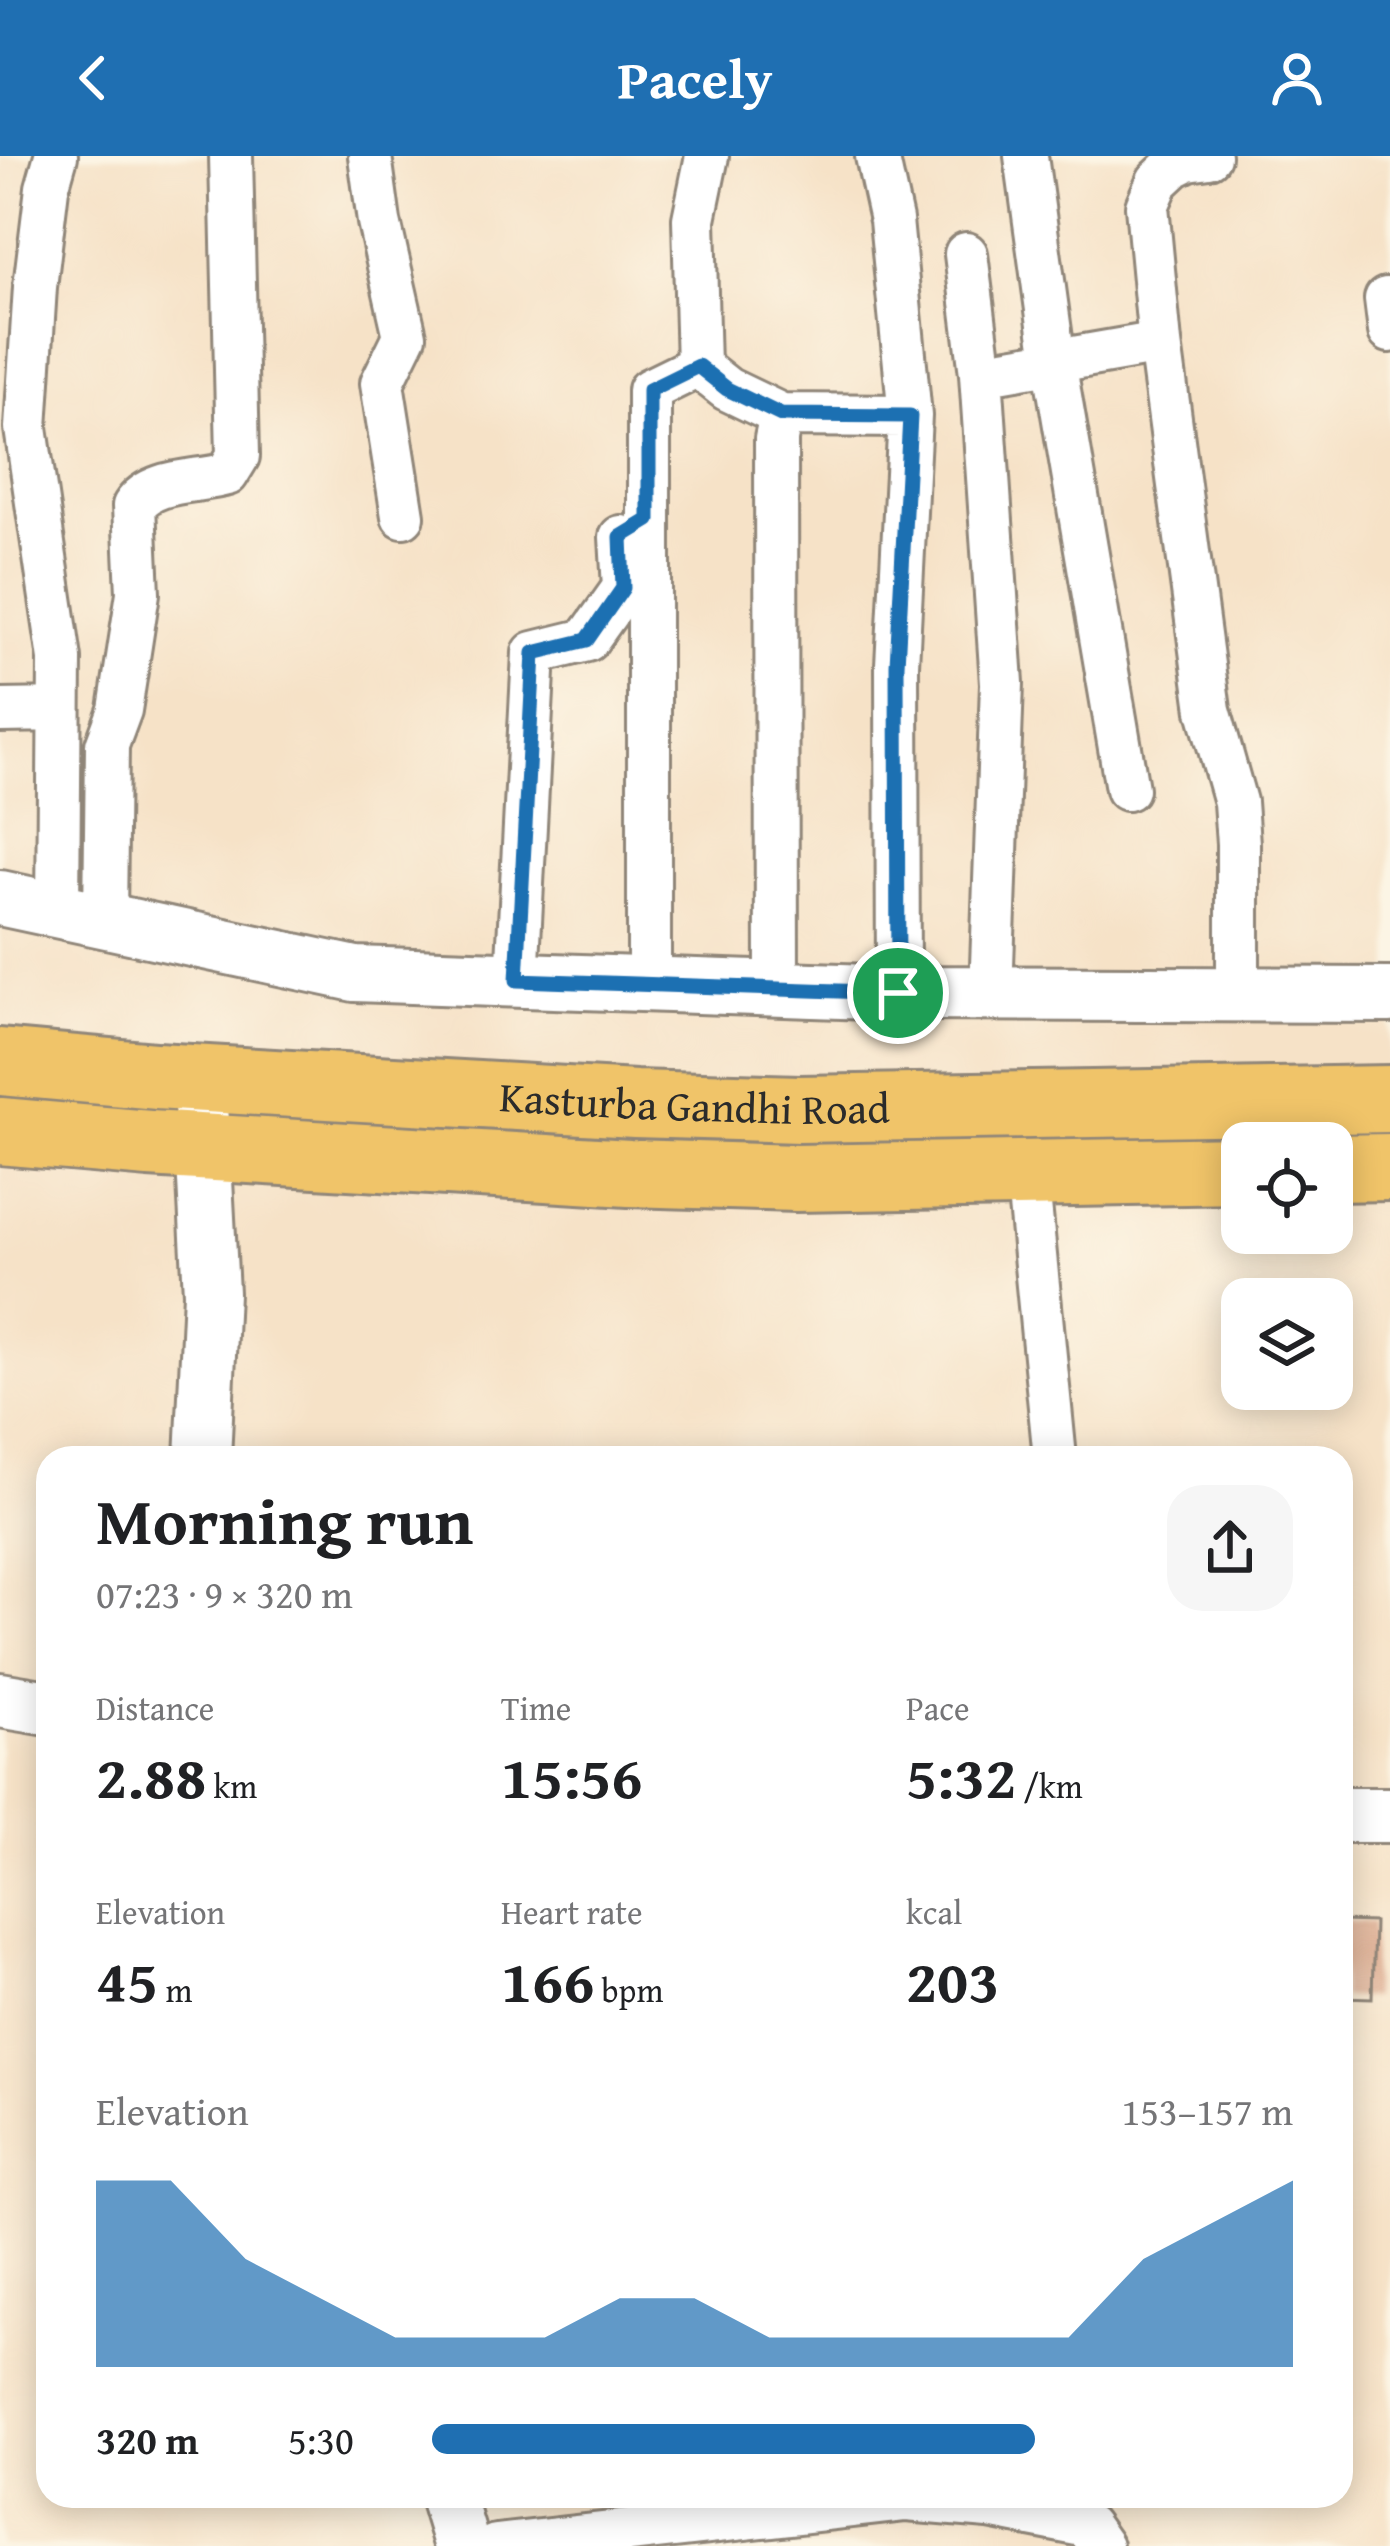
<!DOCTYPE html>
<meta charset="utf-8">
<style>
body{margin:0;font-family:"Gentium Book Plus",serif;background:#f6f6f6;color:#202124;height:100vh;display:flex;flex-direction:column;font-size:45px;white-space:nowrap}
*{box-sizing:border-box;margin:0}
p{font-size:39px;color:#757577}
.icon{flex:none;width:66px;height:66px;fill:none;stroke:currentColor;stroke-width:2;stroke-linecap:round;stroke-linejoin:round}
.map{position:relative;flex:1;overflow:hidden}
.panel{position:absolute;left:36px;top:1290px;width:1317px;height:1062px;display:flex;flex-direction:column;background:#fff;border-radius:36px;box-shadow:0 6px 30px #0003}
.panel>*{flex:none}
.fabs{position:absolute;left:1221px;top:966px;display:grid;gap:24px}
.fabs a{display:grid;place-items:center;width:132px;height:132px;border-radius:24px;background:#fff;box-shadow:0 6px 30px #0003;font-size:60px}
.pin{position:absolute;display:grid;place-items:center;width:102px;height:102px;color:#fff;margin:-51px;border:6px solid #fff;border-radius:50%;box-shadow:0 3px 12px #0007}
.round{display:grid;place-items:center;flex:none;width:126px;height:126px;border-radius:36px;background:#f6f6f6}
.overview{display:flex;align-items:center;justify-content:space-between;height:204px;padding:0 60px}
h1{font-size:66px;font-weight:700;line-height:90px}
.figures{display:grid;grid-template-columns:repeat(3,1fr);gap:18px;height:204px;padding:12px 60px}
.figures div{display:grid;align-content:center}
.figures b{font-size:60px;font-weight:700}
.figures small{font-size:33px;font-weight:400}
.figures p{font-size:33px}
.chart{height:336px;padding:24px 60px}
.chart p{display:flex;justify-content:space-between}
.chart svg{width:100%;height:216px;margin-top:12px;fill:#1f6fb2;opacity:.7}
ul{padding:0 60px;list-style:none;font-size:39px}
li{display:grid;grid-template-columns:192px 144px 1fr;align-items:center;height:90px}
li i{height:30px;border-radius:15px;background:#1f6fb2}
header{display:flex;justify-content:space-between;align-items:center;height:156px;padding:0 60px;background:#1f6fb2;color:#fff;font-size:54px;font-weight:700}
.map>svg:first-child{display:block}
.building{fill:#d49677}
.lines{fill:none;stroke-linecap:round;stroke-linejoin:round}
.minor-casing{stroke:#908679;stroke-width:48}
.tertiary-casing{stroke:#908679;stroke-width:60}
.primary-casing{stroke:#908679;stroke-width:72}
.minor{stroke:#fff;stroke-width:42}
.tertiary{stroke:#fff;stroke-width:54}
.primary{stroke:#f0c469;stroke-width:66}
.route-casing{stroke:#fff;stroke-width:24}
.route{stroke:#1f6fb2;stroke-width:15}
.labels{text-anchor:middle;stroke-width:10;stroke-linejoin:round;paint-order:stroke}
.street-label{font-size:42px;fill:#2b2b2b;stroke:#fcf5e5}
</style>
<header><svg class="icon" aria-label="back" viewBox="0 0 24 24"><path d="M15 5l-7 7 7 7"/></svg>Pacely<svg class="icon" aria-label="person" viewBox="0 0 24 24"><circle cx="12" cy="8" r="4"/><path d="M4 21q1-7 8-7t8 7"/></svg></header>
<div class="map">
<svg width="1390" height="2390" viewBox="0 0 1390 2390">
<rect width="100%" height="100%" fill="#fcf5e5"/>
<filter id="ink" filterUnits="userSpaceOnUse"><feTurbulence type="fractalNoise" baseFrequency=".00833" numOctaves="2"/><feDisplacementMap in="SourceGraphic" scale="24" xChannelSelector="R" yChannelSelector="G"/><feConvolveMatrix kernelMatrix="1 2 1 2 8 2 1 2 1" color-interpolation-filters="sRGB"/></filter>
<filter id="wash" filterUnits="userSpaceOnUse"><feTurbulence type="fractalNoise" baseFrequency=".004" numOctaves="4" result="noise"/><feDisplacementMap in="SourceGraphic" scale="48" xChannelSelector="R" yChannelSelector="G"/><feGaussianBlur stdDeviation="2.7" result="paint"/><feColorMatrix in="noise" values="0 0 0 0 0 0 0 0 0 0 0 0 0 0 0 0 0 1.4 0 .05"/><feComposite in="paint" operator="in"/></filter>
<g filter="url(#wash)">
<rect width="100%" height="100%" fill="#f6e2c7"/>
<g id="blocks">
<path class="building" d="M 1341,1765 L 1374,1766 L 1372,1842 L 1341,1841 Z"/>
</g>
</g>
<g filter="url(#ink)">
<use href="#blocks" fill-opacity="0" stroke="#908679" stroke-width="3"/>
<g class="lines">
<g class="minor-casing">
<path id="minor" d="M 56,0 L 47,32 L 35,131 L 26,272 L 60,503 L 58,754
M 370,0 L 379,66 L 405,180 L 382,227 L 403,360
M 877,0 L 891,64 L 910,260 L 897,509 L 898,837
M 1026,0 L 1054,205 L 1127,633
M 1209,0 L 1188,3 L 1174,10 L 1158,25 L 1147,50 L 1160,187 L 1209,554 L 1235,646 L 1238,688 L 1238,839
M 966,98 L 981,218 L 1002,527 L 991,838
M 1386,143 L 1390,175
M 698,210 L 694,63 L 707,0
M 981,218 L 1160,187
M 0,555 L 59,554
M 105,764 L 107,589 L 120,554 L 138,437 L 134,350 C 152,322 197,327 227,318 L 238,300 L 231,0
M 517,824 L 534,497 L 587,484 L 624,432 L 621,381
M 649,828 L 649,234 L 698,210 L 727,233 L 781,259
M 777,833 L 776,283 L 781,259 L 910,260
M 1027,1018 L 1055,1302
M 496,2390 L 906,2344 L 989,2351 L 1087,2370 L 1101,2390"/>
</g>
<g class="tertiary-casing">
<path id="tertiary" d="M 0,742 L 355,818 L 898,837 L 1390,839
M 201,949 L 211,1137 L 203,1302
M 0,1544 L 48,1552
M 1341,1659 L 1390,1659
M 447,2340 L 462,2390"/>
</g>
<g class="primary-casing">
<g id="primary">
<path id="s1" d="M 0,906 L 156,920 L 635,948 L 800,953 L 1390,943"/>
<path d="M 0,975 L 149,988 L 629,1017 L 796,1022 L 1242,1014"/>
<path d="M 1332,1012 L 1390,1011"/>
</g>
</g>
<use href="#minor" class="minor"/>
<use href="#tertiary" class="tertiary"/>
<use href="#primary" class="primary"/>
</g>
</g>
<g class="lines" filter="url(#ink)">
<g class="route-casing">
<path id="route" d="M 698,210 L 727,233 L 781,259 L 910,260 L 897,509 L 898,837 L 517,824 L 534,497 L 587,484 L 623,432 L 621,381 L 649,364 L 649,234 Z"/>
</g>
<use href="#route" class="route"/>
</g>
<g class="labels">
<g class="street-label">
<text dy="15" stroke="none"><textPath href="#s1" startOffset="696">Kasturba Gandhi Road</textPath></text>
</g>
</g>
</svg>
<div class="fabs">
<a><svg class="icon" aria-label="locate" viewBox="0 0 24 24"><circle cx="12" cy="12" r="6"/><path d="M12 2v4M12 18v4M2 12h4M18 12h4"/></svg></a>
<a><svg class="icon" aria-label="layers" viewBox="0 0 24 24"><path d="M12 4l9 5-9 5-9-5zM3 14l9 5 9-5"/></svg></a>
</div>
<div class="pin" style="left:898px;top:837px;background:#1e9e55"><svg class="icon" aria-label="arrive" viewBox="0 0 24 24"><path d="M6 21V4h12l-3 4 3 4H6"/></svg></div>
<section class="panel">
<div class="overview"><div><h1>Morning run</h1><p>07:23 · 9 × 320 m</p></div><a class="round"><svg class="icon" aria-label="share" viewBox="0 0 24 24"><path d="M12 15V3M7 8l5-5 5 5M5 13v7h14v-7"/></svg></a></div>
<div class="figures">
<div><p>Distance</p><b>2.88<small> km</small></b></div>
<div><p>Time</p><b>15:56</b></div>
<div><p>Pace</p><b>5:32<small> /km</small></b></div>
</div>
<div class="figures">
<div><p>Elevation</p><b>45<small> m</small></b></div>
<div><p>Heart rate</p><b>166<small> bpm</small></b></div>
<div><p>kcal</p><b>203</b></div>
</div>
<div class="chart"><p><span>Elevation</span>153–157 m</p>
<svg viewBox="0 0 160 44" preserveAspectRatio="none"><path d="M0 44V6L10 6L20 22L30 30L40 38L50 38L60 38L70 30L80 30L90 38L100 38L110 38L120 38L130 38L140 22L150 14L160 6V44z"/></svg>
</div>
<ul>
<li><b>320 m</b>5:30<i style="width:70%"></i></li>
</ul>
</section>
</div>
